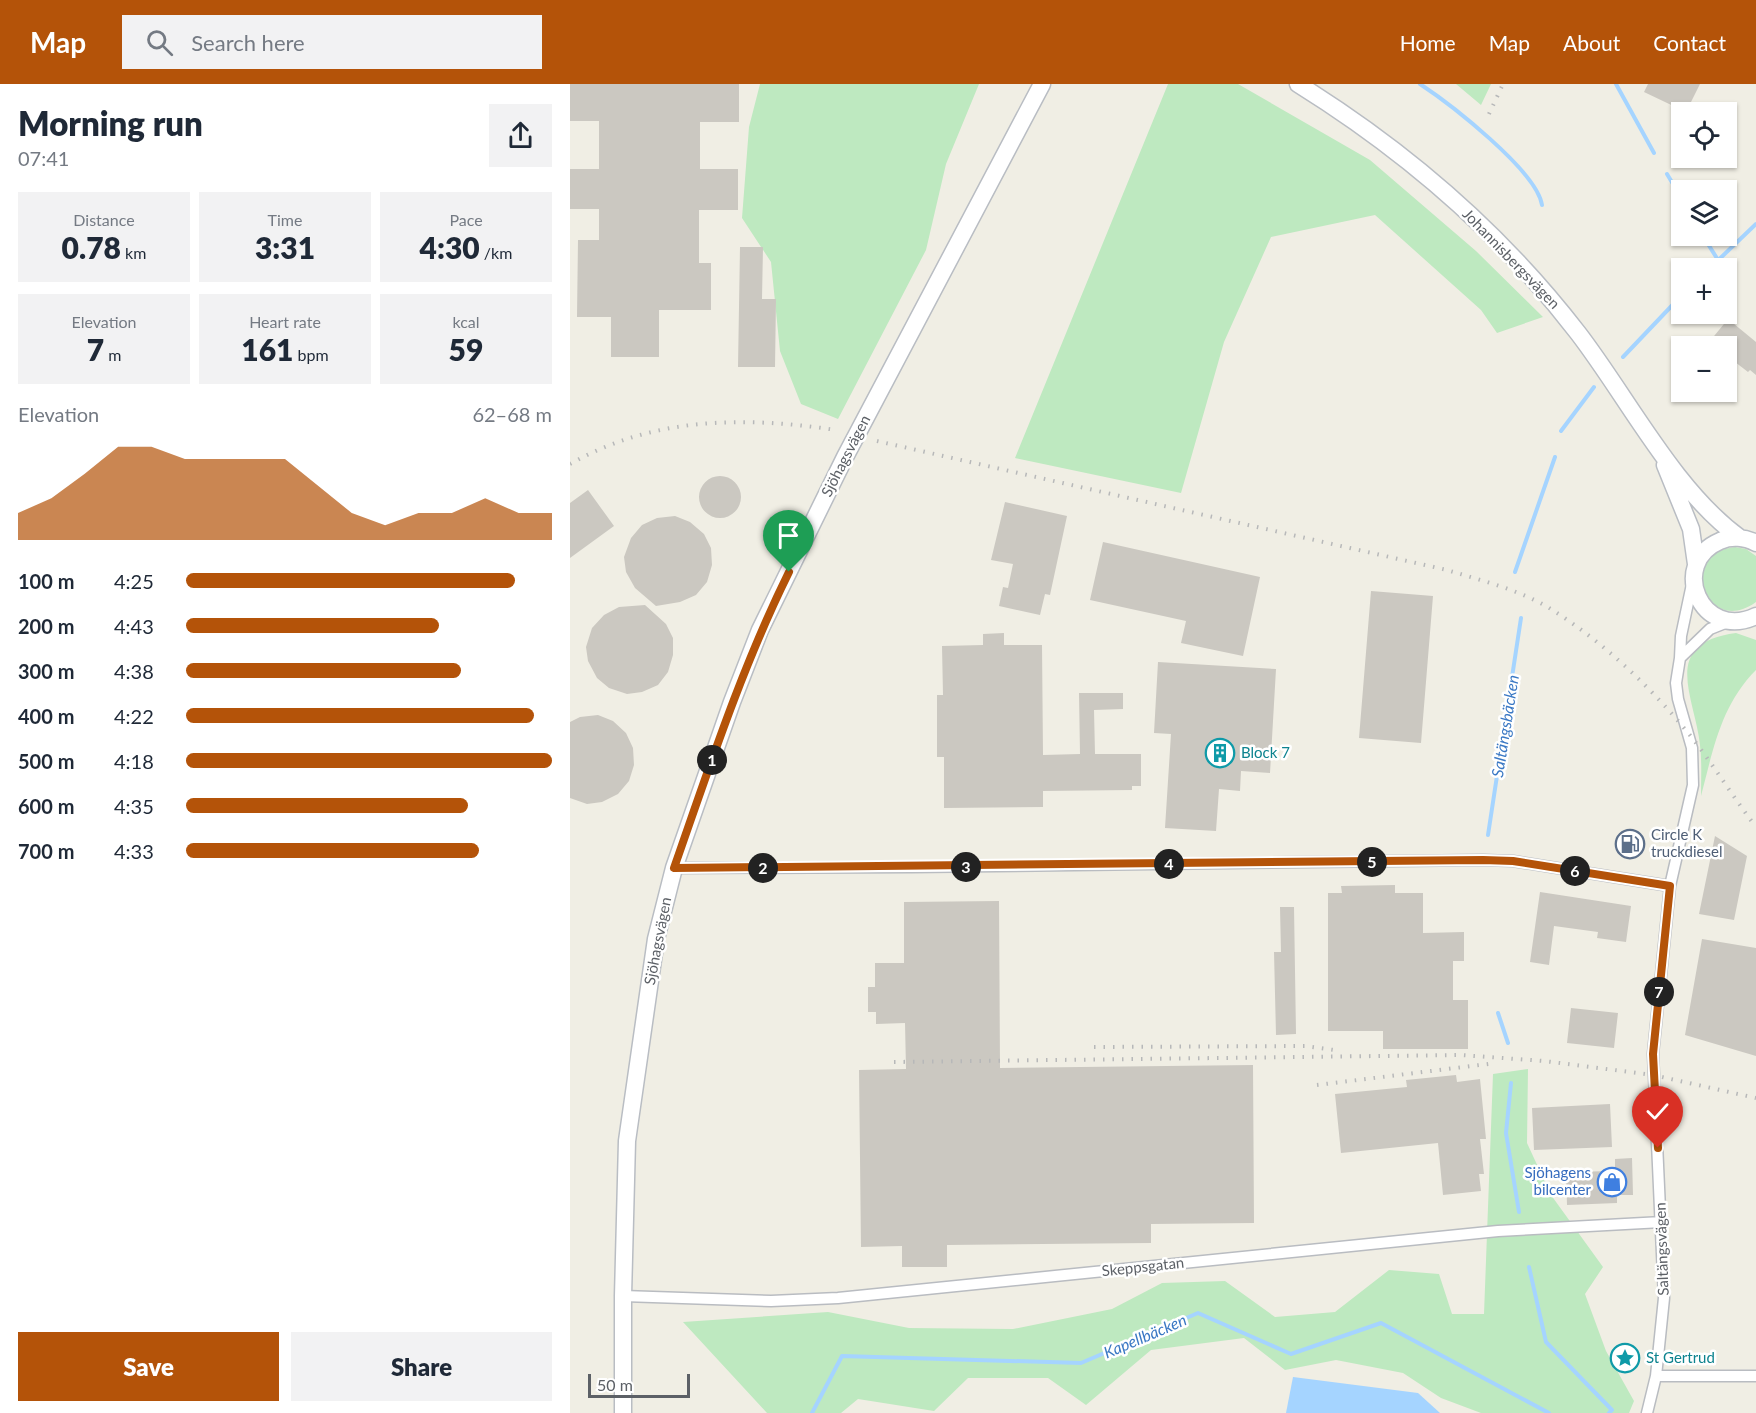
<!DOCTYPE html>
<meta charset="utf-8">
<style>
body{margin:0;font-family:Lato,sans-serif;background:#f2f2f3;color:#1f2937;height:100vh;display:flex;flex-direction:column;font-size:22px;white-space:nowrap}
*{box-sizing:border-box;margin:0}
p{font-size:20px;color:#747a83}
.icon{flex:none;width:33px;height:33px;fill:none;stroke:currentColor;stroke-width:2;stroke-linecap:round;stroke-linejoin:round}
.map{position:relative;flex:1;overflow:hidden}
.side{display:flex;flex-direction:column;background:#fff;width:570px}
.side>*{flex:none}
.tools{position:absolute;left:1101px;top:18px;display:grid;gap:12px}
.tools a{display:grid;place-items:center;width:66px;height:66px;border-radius:0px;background:#fff;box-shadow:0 2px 4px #0004;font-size:30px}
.scale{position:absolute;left:18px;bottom:15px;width:102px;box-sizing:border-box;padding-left:6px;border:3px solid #5c6066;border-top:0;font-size:16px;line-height:21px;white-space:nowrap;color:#5c6066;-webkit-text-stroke:4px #fff;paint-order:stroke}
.pin{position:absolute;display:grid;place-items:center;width:51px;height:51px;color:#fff;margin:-62px -26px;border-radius:50% 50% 50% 0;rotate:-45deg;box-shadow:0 0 6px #0007}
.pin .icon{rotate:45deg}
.km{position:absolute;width:30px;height:30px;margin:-15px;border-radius:50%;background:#222;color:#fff;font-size:16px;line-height:30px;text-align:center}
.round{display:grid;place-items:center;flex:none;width:63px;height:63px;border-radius:0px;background:#f2f2f3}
.headline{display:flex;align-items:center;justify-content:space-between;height:102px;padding:0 18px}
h1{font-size:33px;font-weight:800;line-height:45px}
.stats{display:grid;grid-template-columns:repeat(3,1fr);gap:9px;height:102px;padding:6px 18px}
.stats div{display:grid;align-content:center;border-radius:0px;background:#f2f2f3;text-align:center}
.stats b{font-size:30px;font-weight:800}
.stats small{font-size:16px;font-weight:400}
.stats p{font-size:16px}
.chart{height:168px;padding:12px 18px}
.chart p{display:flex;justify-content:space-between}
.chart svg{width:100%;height:108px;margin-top:6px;fill:#b45309;opacity:.7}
.primary-button{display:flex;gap:12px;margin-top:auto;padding:12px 18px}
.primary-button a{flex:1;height:69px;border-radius:0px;background:#b45309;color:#fff;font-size:24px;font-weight:800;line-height:69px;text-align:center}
.primary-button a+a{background:#f2f2f3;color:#1f2937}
ul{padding:0 18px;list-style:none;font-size:20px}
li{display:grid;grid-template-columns:96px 72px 1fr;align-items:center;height:45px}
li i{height:15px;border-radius:8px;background:#b45309}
header{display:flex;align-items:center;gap:36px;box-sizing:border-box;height:84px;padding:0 30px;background:#b45309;color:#fff}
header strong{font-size:28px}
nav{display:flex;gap:33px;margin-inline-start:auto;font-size:21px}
.search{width:420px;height:54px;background:#f2f2f3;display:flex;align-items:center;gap:15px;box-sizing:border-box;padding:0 21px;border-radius:0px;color:#747a83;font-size:22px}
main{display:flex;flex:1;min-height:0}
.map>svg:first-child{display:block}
.green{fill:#bee9c0}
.water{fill:#a5d4ff}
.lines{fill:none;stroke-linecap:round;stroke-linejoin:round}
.stream{stroke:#a5d4ff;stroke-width:4}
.building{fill:#cbc8c1}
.minor-casing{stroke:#b9bcc1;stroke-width:13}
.secondary-casing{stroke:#b9bdc3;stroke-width:19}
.minor{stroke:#fff;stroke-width:10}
.secondary{stroke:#fff;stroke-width:16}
.rail{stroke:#b7b8b9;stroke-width:4;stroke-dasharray:1.5 8;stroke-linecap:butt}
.route-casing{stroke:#fff;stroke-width:12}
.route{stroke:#b45309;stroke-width:8}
.labels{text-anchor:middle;stroke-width:5;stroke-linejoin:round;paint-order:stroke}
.street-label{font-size:15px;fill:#5c6066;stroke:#fff}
.culture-label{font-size:15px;fill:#0d838f;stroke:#fff;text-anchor:start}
.service-label{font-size:15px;fill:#4e5e75;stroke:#fff;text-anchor:start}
.shop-label{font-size:15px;fill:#366cbe;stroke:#fff;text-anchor:end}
.water-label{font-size:16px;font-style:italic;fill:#3a78c4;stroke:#fff}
</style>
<header>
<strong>Map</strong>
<div class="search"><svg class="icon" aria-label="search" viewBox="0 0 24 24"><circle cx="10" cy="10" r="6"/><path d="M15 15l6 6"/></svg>Search here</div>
<nav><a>Home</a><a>Map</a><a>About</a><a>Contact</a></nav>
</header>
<main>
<section class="side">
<div class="headline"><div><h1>Morning run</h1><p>07:41</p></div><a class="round"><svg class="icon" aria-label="share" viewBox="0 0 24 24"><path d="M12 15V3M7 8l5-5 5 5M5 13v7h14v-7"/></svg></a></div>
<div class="stats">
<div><p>Distance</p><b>0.78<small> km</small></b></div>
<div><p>Time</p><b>3:31</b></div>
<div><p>Pace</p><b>4:30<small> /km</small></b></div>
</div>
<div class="stats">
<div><p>Elevation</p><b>7<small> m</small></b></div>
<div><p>Heart rate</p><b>161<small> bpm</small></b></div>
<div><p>kcal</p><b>59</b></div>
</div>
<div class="chart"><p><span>Elevation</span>62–68 m</p>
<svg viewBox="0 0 160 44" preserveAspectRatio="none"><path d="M0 44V33L10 27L20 17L30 6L40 6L50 11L60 11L70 11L80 11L90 22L100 33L110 38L120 33L130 33L140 27L150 33L160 33V44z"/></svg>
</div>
<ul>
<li><b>100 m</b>4:25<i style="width:90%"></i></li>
<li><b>200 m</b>4:43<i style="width:69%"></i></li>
<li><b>300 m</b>4:38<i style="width:75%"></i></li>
<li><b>400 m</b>4:22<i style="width:95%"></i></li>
<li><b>500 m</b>4:18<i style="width:100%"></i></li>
<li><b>600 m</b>4:35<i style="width:77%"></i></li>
<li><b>700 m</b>4:33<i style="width:80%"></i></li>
</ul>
<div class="primary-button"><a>Save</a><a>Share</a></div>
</section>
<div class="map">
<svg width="1186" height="1329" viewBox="0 0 1186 1329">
<rect width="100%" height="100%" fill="#f0eee4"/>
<path class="green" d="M 190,0 L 409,0 L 376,80 L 356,166 L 268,335 L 231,320 L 210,267 L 201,178 L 172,134 L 179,43 Z
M 598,0 L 668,0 L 800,76 L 906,167 L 973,233 L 927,249 L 911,226 L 805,131 L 701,153 L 654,258 L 611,409 L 445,374 Z
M 886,0 L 921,0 L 911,21 Z
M 1165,463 L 1176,465 L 1186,472 L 1186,518 C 1137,554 1104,470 1165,463 Z
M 1166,549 L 1186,556 L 1186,586 C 1151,621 1143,666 1131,712 C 1131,695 1132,678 1130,661 C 1125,613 1089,559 1166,549 Z
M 958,985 L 957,1059 L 981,1111 L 1033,1183 L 1015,1210 L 1036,1267 L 1064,1317 L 1059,1329 L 911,1329 L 871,1314 L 833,1289 L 766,1276 L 715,1286 L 674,1254 L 581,1266 L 516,1321 L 478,1294 L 398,1294 L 364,1327 L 288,1315 L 271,1329 L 197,1329 L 113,1238 L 258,1228 L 339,1244 L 443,1245 L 542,1225 L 592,1199 L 655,1197 L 705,1233 L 765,1228 L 819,1186 L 869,1190 L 882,1230 L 914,1230 L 923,990 Z"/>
<path class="water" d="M 723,1293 L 848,1309 L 870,1329 L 716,1329 Z"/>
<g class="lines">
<path class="stream" d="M 850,0 C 879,19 967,87 972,121
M 1046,0 L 1084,69
M 1097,90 L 1112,115
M 1133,152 L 1148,176
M 1140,184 L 1186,140
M 1053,273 L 1112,211
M 991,347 L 1024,303
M 945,488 L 985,373
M 918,751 L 951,534
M 928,929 L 938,959
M 941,999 L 936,1049 L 949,1128
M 959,1183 L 976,1258 L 1042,1326 L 1039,1329
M 242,1329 L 272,1272 L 511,1279 L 628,1229 L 721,1270 L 811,1239 L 979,1329"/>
</g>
<path class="building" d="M 0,0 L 169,0 L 169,38 L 130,38 L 130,85 L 168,85 L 168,126 L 129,126 L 129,179 L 141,179 L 141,226 L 89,226 L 89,273 L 41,273 L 41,233 L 7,233 L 8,156 L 29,156 L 29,125 L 0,125 L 0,85 L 29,85 L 29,37 L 0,37 Z
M 1078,0 L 1130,0 L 1116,28 L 1074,8 Z
M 170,163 L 193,163 L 192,215 L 206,215 L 205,283 L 168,283 Z
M 1158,235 L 1186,258 L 1186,291 L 1180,286 L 1178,288 L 1156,271 L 1156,262 L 1146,262 L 1140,257 Z
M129 413a21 21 0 1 1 42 0a21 21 0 1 1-42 0Z
M 18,406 L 44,442 L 0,474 L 0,419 Z
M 435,418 L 497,432 L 480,511 L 475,510 L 470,531 L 429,522 L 433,503 L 438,504 L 443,480 L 421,476 Z
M 105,432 L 120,438 L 134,450 L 141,464 L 142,481 L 137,498 L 126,511 L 110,518 L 86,522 L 65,504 L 56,488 L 54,473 L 61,454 L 72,441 L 87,434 Z
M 533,458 L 690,493 L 673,572 L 611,559 L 616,537 L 520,516 Z
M 801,507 L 863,512 L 851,659 L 789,654 Z
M 75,521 L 96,540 L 103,554 L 103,571 L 98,588 L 88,601 L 72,608 L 57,610 L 39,604 L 27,594 L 18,577 L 16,563 L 22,544 L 34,531 L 49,523 Z
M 434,549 L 434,561 L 472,561 L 473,671 L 510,670 L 509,609 L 553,609 L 553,625 L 524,626 L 525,670 L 571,670 L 571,702 L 562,702 L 562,706 L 473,707 L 473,723 L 374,724 L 374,673 L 367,673 L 367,611 L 373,611 L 372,562 L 413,561 L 413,550 Z
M 588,578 L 706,585 L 700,689 L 671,687 L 670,707 L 649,705 L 646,747 L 595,744 L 601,650 L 584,649 Z
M 28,631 L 43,637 L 56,649 L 63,664 L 64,681 L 59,697 L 48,710 L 32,718 L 17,720 L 0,714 L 0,638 L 10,633 Z
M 1145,752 L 1177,772 L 1164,836 L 1129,830 Z
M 825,801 L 825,809 L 853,809 L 853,849 L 894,848 L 894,877 L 883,877 L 883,916 L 898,916 L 898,965 L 813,965 L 813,947 L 758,947 L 758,809 L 772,809 L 771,802 Z
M 970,808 L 1061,822 L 1056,858 L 1027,854 L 1028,848 L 984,842 L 979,881 L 960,878 Z
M 429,817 L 430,984 L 683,981 L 684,1139 L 581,1140 L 581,1159 L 377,1161 L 377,1183 L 332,1183 L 332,1162 L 291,1163 L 289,986 L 336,985 L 335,939 L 306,940 L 306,928 L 298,928 L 298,903 L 305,903 L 305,879 L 334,879 L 334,818 Z
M 710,823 L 724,823 L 726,950 L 706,951 L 704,868 L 711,868 Z
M 1132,855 L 1186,864 L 1186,972 L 1115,951 Z
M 1001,924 L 1048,929 L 1044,964 L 997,959 Z
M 886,991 L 887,998 L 910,995 L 916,1055 L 910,1055 L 914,1090 L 909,1090 L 911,1107 L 873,1111 L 868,1059 L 771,1069 L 765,1010 L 837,1003 L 836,996 Z
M 1040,1020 L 1042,1063 L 964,1066 L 962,1024 Z
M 1062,1074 L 1063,1111 L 1047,1111 L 1047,1119 L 997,1121 L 996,1088 L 1045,1087 L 1045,1075 Z"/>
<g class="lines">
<g class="minor-casing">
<path id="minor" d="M 1110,574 L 1140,545 L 1160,537
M 104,784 L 341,783 L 913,776 L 943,777 L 1100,802
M 53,1212 L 201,1217 L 268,1214 L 928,1147 L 1092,1138
M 1086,1292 L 1186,1292
M 1077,1329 L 1086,1292 L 1094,1214 L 1083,970 L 1100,802 L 1123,701 L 1122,664 L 1108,615 L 1106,599 L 1110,574 L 1111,552 L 1122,500"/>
</g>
<g class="secondary-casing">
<path id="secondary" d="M 728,0 C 834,66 931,149 1008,249 C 1058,314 1104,406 1170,454
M 1095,381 L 1121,445 L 1126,480
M 1186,459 C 1175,453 1161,452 1150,457 C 1098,479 1131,558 1186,532
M 53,1329 L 53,1212 L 57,1057 L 86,855 L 104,784 L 162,618 L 190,546 L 275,373 L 472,0"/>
</g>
<use href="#minor" class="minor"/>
<use href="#secondary" class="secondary"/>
<path class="rail" d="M 919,30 L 933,0
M 307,357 L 877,486 C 910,496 946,505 976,522 C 1030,555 1079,601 1119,650 C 1143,680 1163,713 1186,743
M 0,380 C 83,333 173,332 266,346
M 524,963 L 735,962 L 764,966
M 324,978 L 891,971 L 974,977 L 1083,991 L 1186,1014
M 747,1001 L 926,979"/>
</g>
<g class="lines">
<g class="route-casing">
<path id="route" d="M 219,488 C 172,583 139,684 104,784 L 913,776 L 943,777 L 1100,802 L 1083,970 L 1088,1064"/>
</g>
<use href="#route" class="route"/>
</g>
<defs>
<g id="building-ring" transform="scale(1.5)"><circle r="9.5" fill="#fff" stroke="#0f9aa8" stroke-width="1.5"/><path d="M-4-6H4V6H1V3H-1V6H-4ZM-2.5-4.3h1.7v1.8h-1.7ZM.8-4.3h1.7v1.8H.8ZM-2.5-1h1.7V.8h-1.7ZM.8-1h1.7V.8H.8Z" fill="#0f9aa8"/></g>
<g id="fuel-ring" transform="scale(1.5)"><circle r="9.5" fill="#fff" stroke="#5c6f8a" stroke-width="1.5"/><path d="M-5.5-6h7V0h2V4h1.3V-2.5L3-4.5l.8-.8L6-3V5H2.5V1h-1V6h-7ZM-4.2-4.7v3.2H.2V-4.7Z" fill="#5c6f8a"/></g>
<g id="shop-ring" transform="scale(1.5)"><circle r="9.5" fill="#fff" stroke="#3f7fe0" stroke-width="1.5"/><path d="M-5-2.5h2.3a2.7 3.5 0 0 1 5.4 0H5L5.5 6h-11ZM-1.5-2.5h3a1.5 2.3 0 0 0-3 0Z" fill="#3f7fe0"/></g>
<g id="sight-ring" transform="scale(1.5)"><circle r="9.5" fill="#fff" stroke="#0f9aa8" stroke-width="1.5"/><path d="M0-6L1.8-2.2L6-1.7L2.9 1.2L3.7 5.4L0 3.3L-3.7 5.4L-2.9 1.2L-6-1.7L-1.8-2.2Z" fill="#0f9aa8"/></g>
</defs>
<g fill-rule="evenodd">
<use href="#building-ring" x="650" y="669"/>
<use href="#fuel-ring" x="1060" y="760"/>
<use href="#shop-ring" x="1042" y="1098"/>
<use href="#sight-ring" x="1055" y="1274"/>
</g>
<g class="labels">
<g class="street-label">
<text transform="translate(941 175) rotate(46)" y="5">Johannisbergsvägen</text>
<text transform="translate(276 372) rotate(-63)" y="5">Sjöhagsvägen</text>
<text transform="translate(88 857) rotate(-79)" y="5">Sjöhagsvägen</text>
<text transform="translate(1092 1165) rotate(-92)" y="5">Saltängsvägen</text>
<text transform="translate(573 1183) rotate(-6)" y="5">Skeppsgatan</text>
</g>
<g class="culture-label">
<text x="671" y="674">Block 7</text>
<text x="1076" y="1279">St Gertrud</text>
</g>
<g class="service-label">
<text x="1081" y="756">Circle K<tspan x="1081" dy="17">truckdiesel</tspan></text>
</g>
<g class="shop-label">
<text x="1021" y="1094">Sjöhagens<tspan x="1021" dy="17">bilcenter</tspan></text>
</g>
<g class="water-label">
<text transform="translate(935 642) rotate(-81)" y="6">Saltängsbäcken</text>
<text transform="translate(575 1252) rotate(-23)" y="6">Kapellbäcken</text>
</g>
</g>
</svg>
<div class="tools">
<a><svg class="icon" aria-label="locate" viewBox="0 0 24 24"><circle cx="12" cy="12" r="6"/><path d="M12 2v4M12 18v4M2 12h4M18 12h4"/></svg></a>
<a><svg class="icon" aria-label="layers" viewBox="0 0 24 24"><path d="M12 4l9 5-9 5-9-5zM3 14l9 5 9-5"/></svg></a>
<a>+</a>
<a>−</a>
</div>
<div class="scale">50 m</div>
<div class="pin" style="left:219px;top:488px;background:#1e9e55"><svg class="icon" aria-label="arrive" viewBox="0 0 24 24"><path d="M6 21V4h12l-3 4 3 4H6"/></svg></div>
<div class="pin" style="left:1088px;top:1064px;background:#d93025"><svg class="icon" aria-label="check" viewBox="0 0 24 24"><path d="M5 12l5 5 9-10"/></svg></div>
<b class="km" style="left:142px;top:676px">1</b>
<b class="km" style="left:193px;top:784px">2</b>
<b class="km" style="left:396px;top:783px">3</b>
<b class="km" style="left:599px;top:780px">4</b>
<b class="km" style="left:802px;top:778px">5</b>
<b class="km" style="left:1005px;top:787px">6</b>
<b class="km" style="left:1089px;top:908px">7</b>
</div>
</main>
